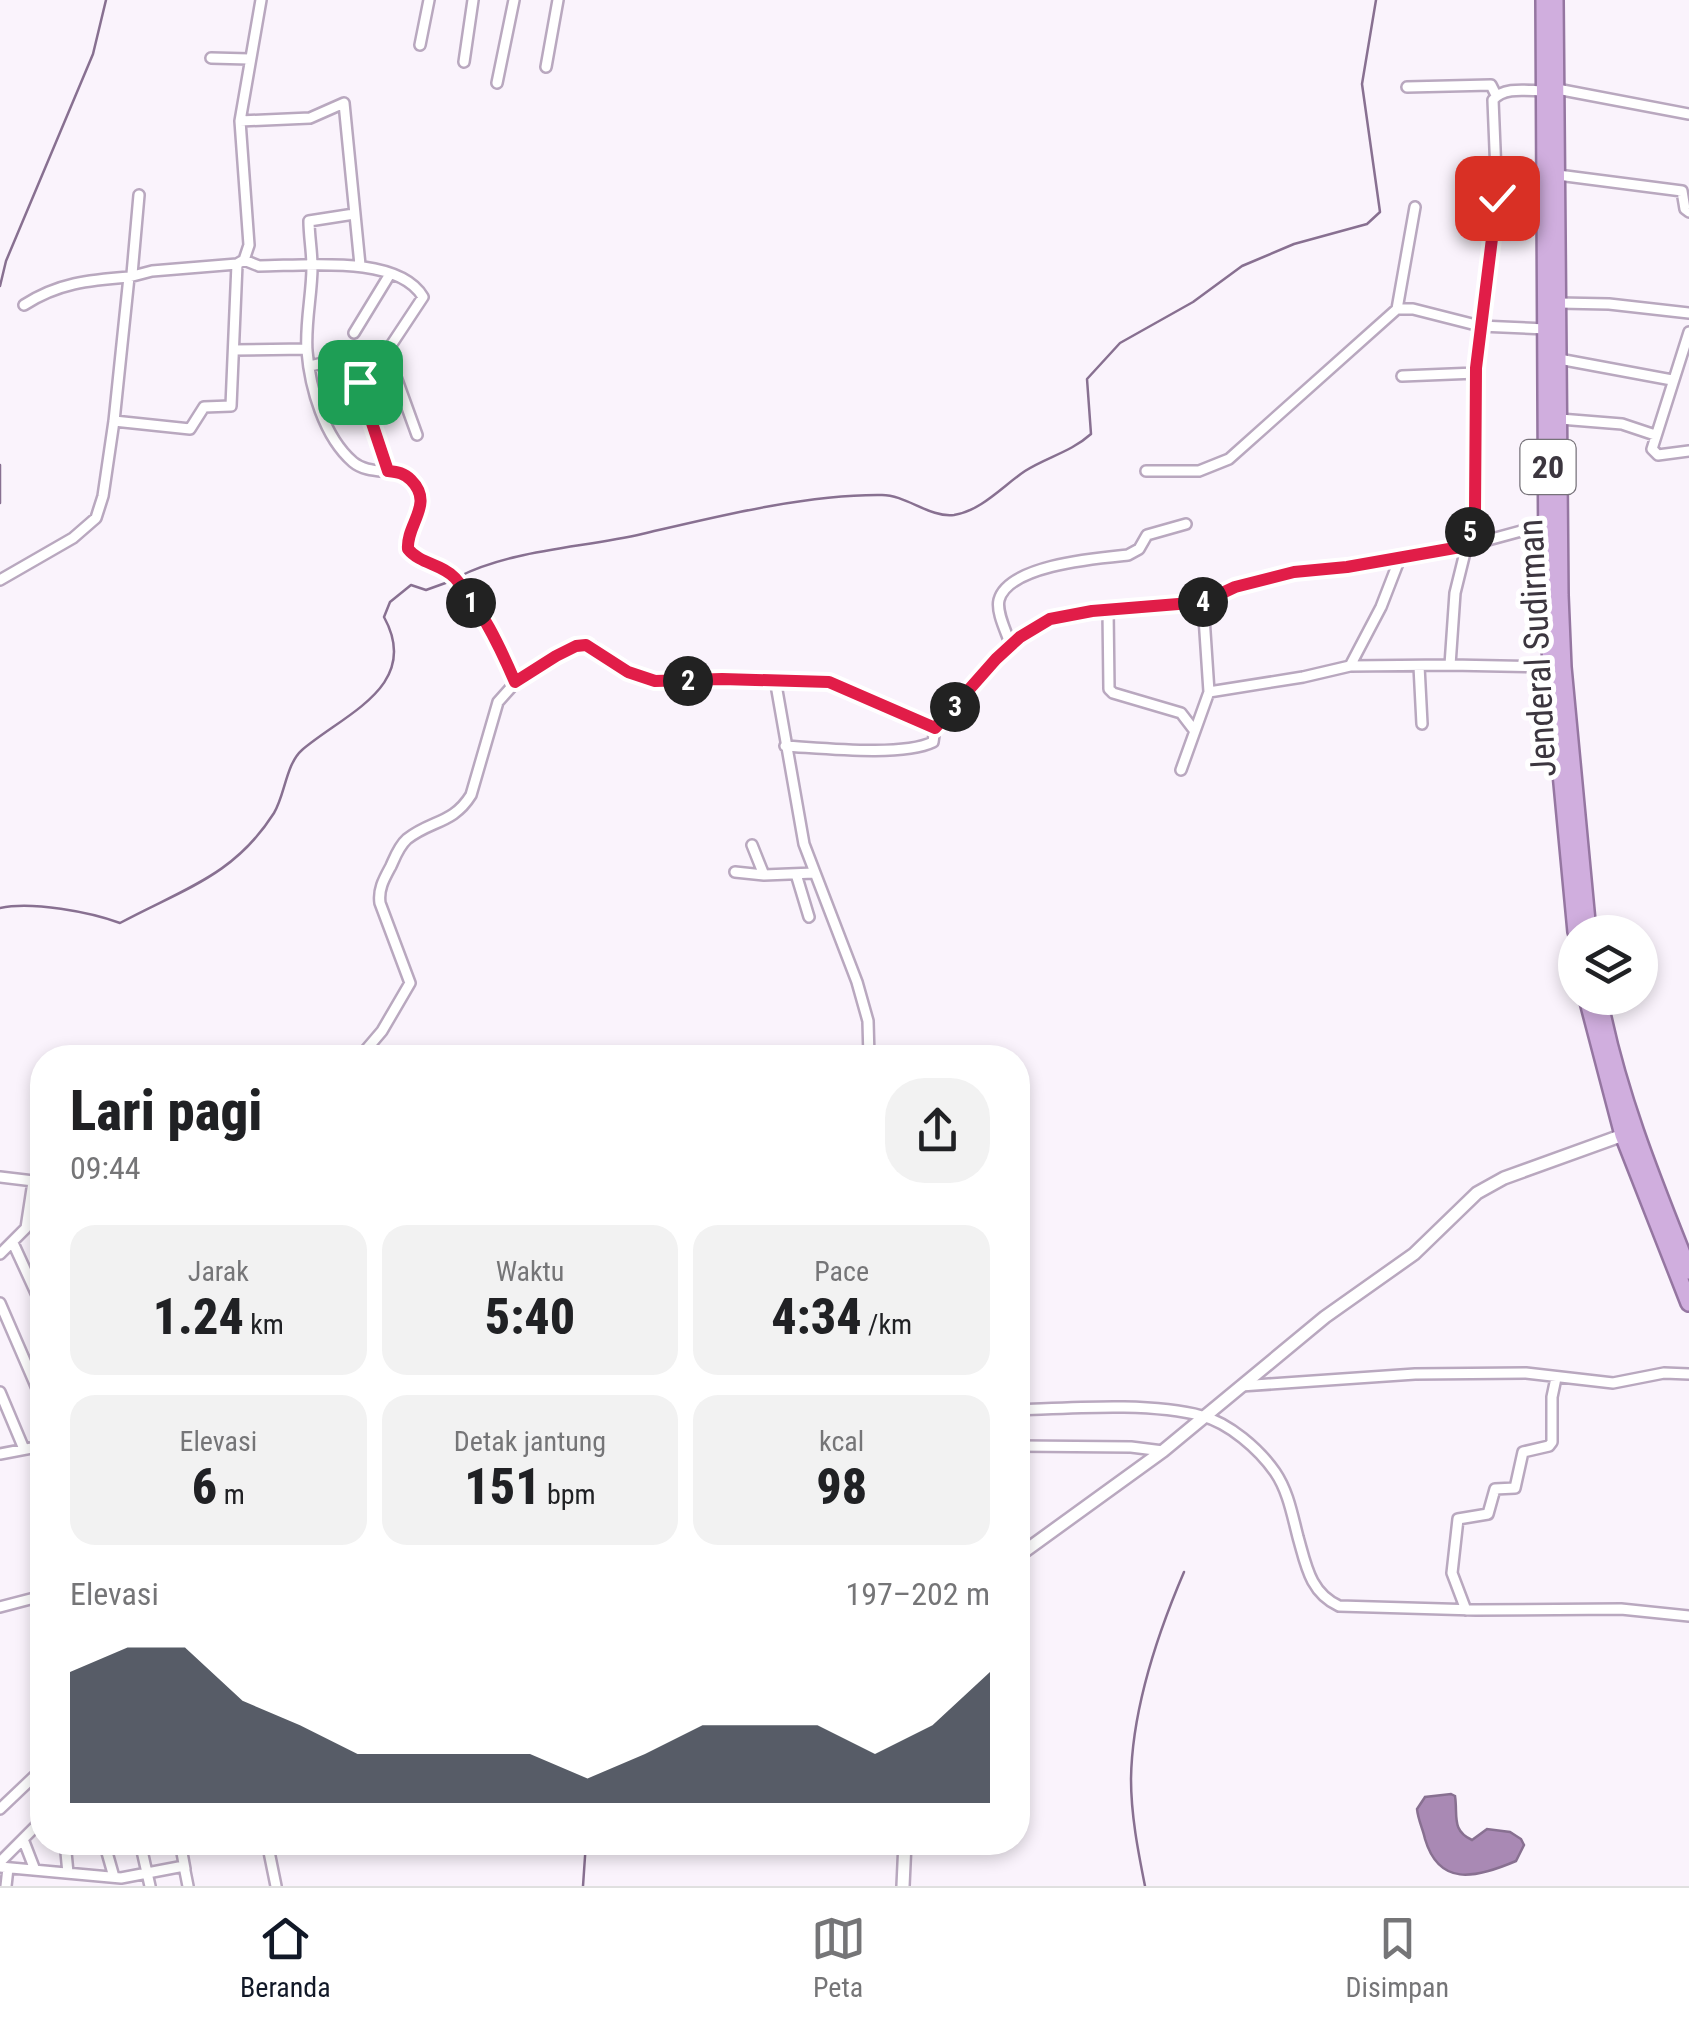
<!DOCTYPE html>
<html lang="id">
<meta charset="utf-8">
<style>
body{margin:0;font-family:"Roboto Condensed",sans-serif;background:#f2f2f2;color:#202124;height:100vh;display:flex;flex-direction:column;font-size:38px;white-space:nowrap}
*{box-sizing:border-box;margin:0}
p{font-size:32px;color:#757577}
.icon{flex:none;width:55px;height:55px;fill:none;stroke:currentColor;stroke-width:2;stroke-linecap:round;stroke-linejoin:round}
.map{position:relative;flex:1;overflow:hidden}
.sheet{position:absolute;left:30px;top:1045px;width:1000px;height:810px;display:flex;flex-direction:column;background:#fff;border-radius:40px;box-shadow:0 5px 15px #0003}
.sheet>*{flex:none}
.buttons{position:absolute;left:1558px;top:915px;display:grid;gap:20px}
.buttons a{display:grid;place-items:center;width:100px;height:100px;border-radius:50%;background:#fff;box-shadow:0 5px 15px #0003;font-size:50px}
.pin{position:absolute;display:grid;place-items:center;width:85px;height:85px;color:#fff;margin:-42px;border-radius:20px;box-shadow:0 5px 15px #0006}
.km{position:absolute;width:50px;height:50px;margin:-25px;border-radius:50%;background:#222;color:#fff;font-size:28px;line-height:50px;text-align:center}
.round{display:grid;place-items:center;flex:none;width:105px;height:105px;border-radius:40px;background:#f2f2f2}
.overview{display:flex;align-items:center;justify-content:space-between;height:170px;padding:0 40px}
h1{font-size:55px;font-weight:800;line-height:75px}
.metrics{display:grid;grid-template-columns:repeat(3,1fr);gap:15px;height:170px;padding:10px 40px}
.metrics div{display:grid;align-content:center;border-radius:25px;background:#f2f2f2;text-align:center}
.metrics b{font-size:50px;font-weight:800}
.metrics small{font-size:28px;font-weight:400}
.metrics p{font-size:28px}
.chart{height:280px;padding:20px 40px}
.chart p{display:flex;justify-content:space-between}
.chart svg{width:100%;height:180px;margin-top:10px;fill:#111827;opacity:.7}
.menu{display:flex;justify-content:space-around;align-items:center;height:140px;border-top:2px solid #e0e0e0;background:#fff;font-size:28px;color:#757577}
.menu a{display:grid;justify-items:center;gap:5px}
.menu .selected{color:#111827}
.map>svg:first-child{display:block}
.water{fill:#a989b4;stroke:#887091;stroke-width:2.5}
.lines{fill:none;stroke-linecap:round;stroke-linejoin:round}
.stream{stroke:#887091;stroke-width:2.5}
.minor-casing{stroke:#b9a8bf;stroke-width:14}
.tertiary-casing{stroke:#b9a8bf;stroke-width:16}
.trunk-casing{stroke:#9576a1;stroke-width:20}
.minor{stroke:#fff;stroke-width:9}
.tertiary{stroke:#fff;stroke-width:11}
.trunk{stroke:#d0aede;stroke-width:15}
.route-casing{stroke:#fff;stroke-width:20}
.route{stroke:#e11d48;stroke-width:12}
.labels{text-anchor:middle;stroke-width:10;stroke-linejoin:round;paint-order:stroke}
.shield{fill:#fff;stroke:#767279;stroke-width:2.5}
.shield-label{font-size:32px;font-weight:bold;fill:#3c363f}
.street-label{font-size:35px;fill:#3c363f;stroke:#fff}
</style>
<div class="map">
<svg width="1689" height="1886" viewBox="0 0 1689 1886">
<rect width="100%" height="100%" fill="#faf3fc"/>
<path class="water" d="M 1451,1794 L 1455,1796 C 1458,1816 1451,1830 1472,1840 L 1487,1829 L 1510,1832 L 1521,1839 L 1524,1845 L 1516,1861 C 1474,1879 1439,1886 1425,1839 C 1423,1829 1418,1820 1417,1809 L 1425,1797 Z"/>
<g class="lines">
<path class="stream" d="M 0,286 L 6,261 L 93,54 L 106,0
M 0,465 L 0,503
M 458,577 C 514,549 582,548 642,534 C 715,517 806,494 882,495 C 906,495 930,518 954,515 C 981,511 1004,485 1025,471 C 1047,457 1071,452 1091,434 L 1087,379 L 1120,343 L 1193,302 L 1242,266 L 1294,244 L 1367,224 L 1380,212 L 1362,84 L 1376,0
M 0,908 C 32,901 90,912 120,923 C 183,889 234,876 274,813 C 285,795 286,764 302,750 C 344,714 422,686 384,617 L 390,602 L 411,585 L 426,590 L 451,581
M 583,1886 L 586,1842
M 1145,1886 C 1138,1851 1131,1815 1131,1779 C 1132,1710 1157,1635 1184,1572"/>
<g class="minor-casing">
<path id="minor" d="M 420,45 L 429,0
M 211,58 L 249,59
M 464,62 L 473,0
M 546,67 L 558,0
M 497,83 L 514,0
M 1407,87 L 1491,85 L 1496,95
M 1557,89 L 1689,114
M 240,121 L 310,118 L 344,103 L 360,265
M 1558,175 L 1682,191 L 1685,209 L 1689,212
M 1496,181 L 1546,176
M 354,214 L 309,221 C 309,236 312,251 312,267 C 312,294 305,323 307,351 C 310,388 324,437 353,462 C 373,479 407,462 420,491 C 428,512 406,529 408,549 C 420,564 442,564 455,578 C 481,607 500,647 515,683
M 1494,226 L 1546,224
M 244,260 L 259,266 C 302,266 398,254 423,297 L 380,362
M 132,274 L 139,195
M 1559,303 L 1609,304 L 1689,313
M 24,305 C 58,283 89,280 129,277
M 1397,309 L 1415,207
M 1689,332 L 1652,449 L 1658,455 L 1689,451
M 354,333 L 390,274
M 234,350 L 307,349
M 1559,359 L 1672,380
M 310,366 L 344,358 L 359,382 L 396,377 L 417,435
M 1402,376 L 1476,373
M 358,381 L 388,471
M 1560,419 L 1622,424 L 1655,435
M 114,421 L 190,429 L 204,407 L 231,406 L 237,264
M 1146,471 L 1199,471 L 1229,459 L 1397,309 L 1413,309 L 1480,326 L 1546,329
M 0,580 L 73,538 L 96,518 L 103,496 L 114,421 L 129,277 L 152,271 L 237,264 L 244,260 L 249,245 L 240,121 L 261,0
M 1108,610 L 1109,689 L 1113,693 L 1181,713 L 1194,730
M 1011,646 C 1007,633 996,613 999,600 C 1008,565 1098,558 1128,555 L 1139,549 L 1147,535 L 1186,524
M 1450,665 L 1551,667
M 1350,666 L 1381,607 L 1400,558
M 1419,666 L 1422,724
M 775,679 L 804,844 L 857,982 L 868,1021 L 869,1058
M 1209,692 L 1303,677 L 1350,666 L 1450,665 L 1455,593 L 1475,512 L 1476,368 L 1497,198 L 1493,100 C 1504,86 1528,91 1545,91
M 785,746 C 822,748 902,757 933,742 L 935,728
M 1181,770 L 1209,692 L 1203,602
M 752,845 L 764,875
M 735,872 L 764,875 L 814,873
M 796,874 L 809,917
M 359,1058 L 382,1031 L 410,983 L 380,903 C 378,889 384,879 391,866 C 395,857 399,846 407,839 C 431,820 453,824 471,795 L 498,702 L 515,683 L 555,656 L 581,645 L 593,646 L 627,672 L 655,681 L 722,679 L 829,682 L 935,728 L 996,659 L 1020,637 L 1050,619 L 1092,611 L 1203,602 L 1235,587 L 1294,572 L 1347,567 L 1466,546 L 1547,524
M 0,1177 L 42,1182
M 13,1243 L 42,1306
M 0,1254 L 26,1228 L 33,1182
M 0,1303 L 42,1400
M 1241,1386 L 1415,1374 L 1526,1373 L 1613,1383 L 1664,1373 L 1689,1374
M 0,1392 L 24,1449
M 1018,1410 C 1072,1408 1150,1402 1202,1416 C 1229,1423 1259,1449 1275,1472 C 1288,1491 1292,1514 1298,1537 C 1306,1565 1310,1593 1339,1606 L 1476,1610 L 1621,1609 L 1689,1616
M 1018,1446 L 1131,1447 L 1163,1451
M 0,1454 L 42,1446
M 0,1607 L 42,1596
M 1466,1610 L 1452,1573 L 1458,1519 L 1488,1514 L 1495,1489 L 1515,1488 L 1523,1452 L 1549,1446 L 1552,1442 L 1552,1397 L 1556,1378
M 0,1809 L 42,1769
M 23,1839 L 35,1870
M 65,1842 L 68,1873
M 104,1842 L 114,1877
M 140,1842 L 150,1886
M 180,1842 L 185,1869
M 267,1842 L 276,1886
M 0,1862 L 42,1820
M 0,1867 L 121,1878 L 184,1866 L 188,1886
M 6,1886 L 8,1868"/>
</g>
<g class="tertiary-casing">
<path id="tertiary" d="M 1018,1556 L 1163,1451 L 1325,1317 L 1414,1254 L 1477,1193 L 1504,1178 L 1623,1135
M 903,1886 L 905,1842"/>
</g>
<g class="trunk-casing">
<path id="trunk" d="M 1544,0 L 1547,587 L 1551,667 L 1576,932
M 1555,0 L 1560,595 L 1563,667 L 1588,932
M 1587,998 L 1623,1135 L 1689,1303
M 1599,998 C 1617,1093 1653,1181 1689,1271"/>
</g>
<use href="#minor" class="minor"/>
<use href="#tertiary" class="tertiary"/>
<use href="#trunk" class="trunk"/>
</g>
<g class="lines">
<g class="route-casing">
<path id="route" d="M 360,382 L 358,381 L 388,471 C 398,472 404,473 411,480 C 435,504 406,524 408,549 C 420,564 442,564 455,578 C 481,607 500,647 515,682 L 556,656 L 576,646 L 586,645 L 628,672 L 655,681 L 722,679 L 829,682 L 935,728 L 996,659 L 1020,637 L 1050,619 L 1092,611 L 1203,602 L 1235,587 L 1294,572 L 1347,567 L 1466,546 L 1475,512 L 1476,368 L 1497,198"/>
</g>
<use href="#route" class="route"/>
</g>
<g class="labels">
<rect class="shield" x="1520.5" y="440" width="55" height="54" rx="8"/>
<g class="shield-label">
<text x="1548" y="478">20</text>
</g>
<g class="street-label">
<text transform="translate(1537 648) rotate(-93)" y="12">Jenderal Sudirman</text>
</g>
</g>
</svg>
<div class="buttons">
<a><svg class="icon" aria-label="layers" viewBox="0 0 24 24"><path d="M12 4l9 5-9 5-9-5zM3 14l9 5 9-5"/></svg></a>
</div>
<div class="pin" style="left:360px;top:382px;background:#1e9e55"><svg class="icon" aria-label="arrive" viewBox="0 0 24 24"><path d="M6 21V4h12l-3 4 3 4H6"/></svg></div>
<div class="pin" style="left:1497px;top:198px;background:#d93025"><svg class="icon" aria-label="check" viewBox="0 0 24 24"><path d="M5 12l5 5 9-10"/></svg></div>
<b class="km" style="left:471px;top:603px">1</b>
<b class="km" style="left:688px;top:681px">2</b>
<b class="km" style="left:955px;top:707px">3</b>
<b class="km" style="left:1203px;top:602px">4</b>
<b class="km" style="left:1470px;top:532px">5</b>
<section class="sheet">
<div class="overview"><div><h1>Lari pagi</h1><p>09:44</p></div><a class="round"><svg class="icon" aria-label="share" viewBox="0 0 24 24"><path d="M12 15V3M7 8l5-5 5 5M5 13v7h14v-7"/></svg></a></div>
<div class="metrics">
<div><p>Jarak</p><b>1.24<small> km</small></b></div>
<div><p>Waktu</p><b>5:40</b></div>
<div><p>Pace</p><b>4:34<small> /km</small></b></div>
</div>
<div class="metrics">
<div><p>Elevasi</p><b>6<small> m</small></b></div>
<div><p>Detak jantung</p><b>151<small> bpm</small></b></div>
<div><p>kcal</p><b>98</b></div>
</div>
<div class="chart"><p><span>Elevasi</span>197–202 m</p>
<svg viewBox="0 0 160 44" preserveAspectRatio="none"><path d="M0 44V12L10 6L20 6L30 19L40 25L50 32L60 32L70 32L80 32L90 38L100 32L110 25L120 25L130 25L140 32L150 25L160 12V44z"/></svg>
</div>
</section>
</div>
<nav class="menu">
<a class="selected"><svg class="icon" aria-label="home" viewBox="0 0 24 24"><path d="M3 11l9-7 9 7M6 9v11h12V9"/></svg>Beranda</a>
<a><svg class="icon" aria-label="map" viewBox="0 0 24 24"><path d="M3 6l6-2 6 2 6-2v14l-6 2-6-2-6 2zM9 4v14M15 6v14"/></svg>Peta</a>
<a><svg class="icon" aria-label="saved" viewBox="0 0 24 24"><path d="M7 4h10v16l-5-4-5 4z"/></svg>Disimpan</a>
</nav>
